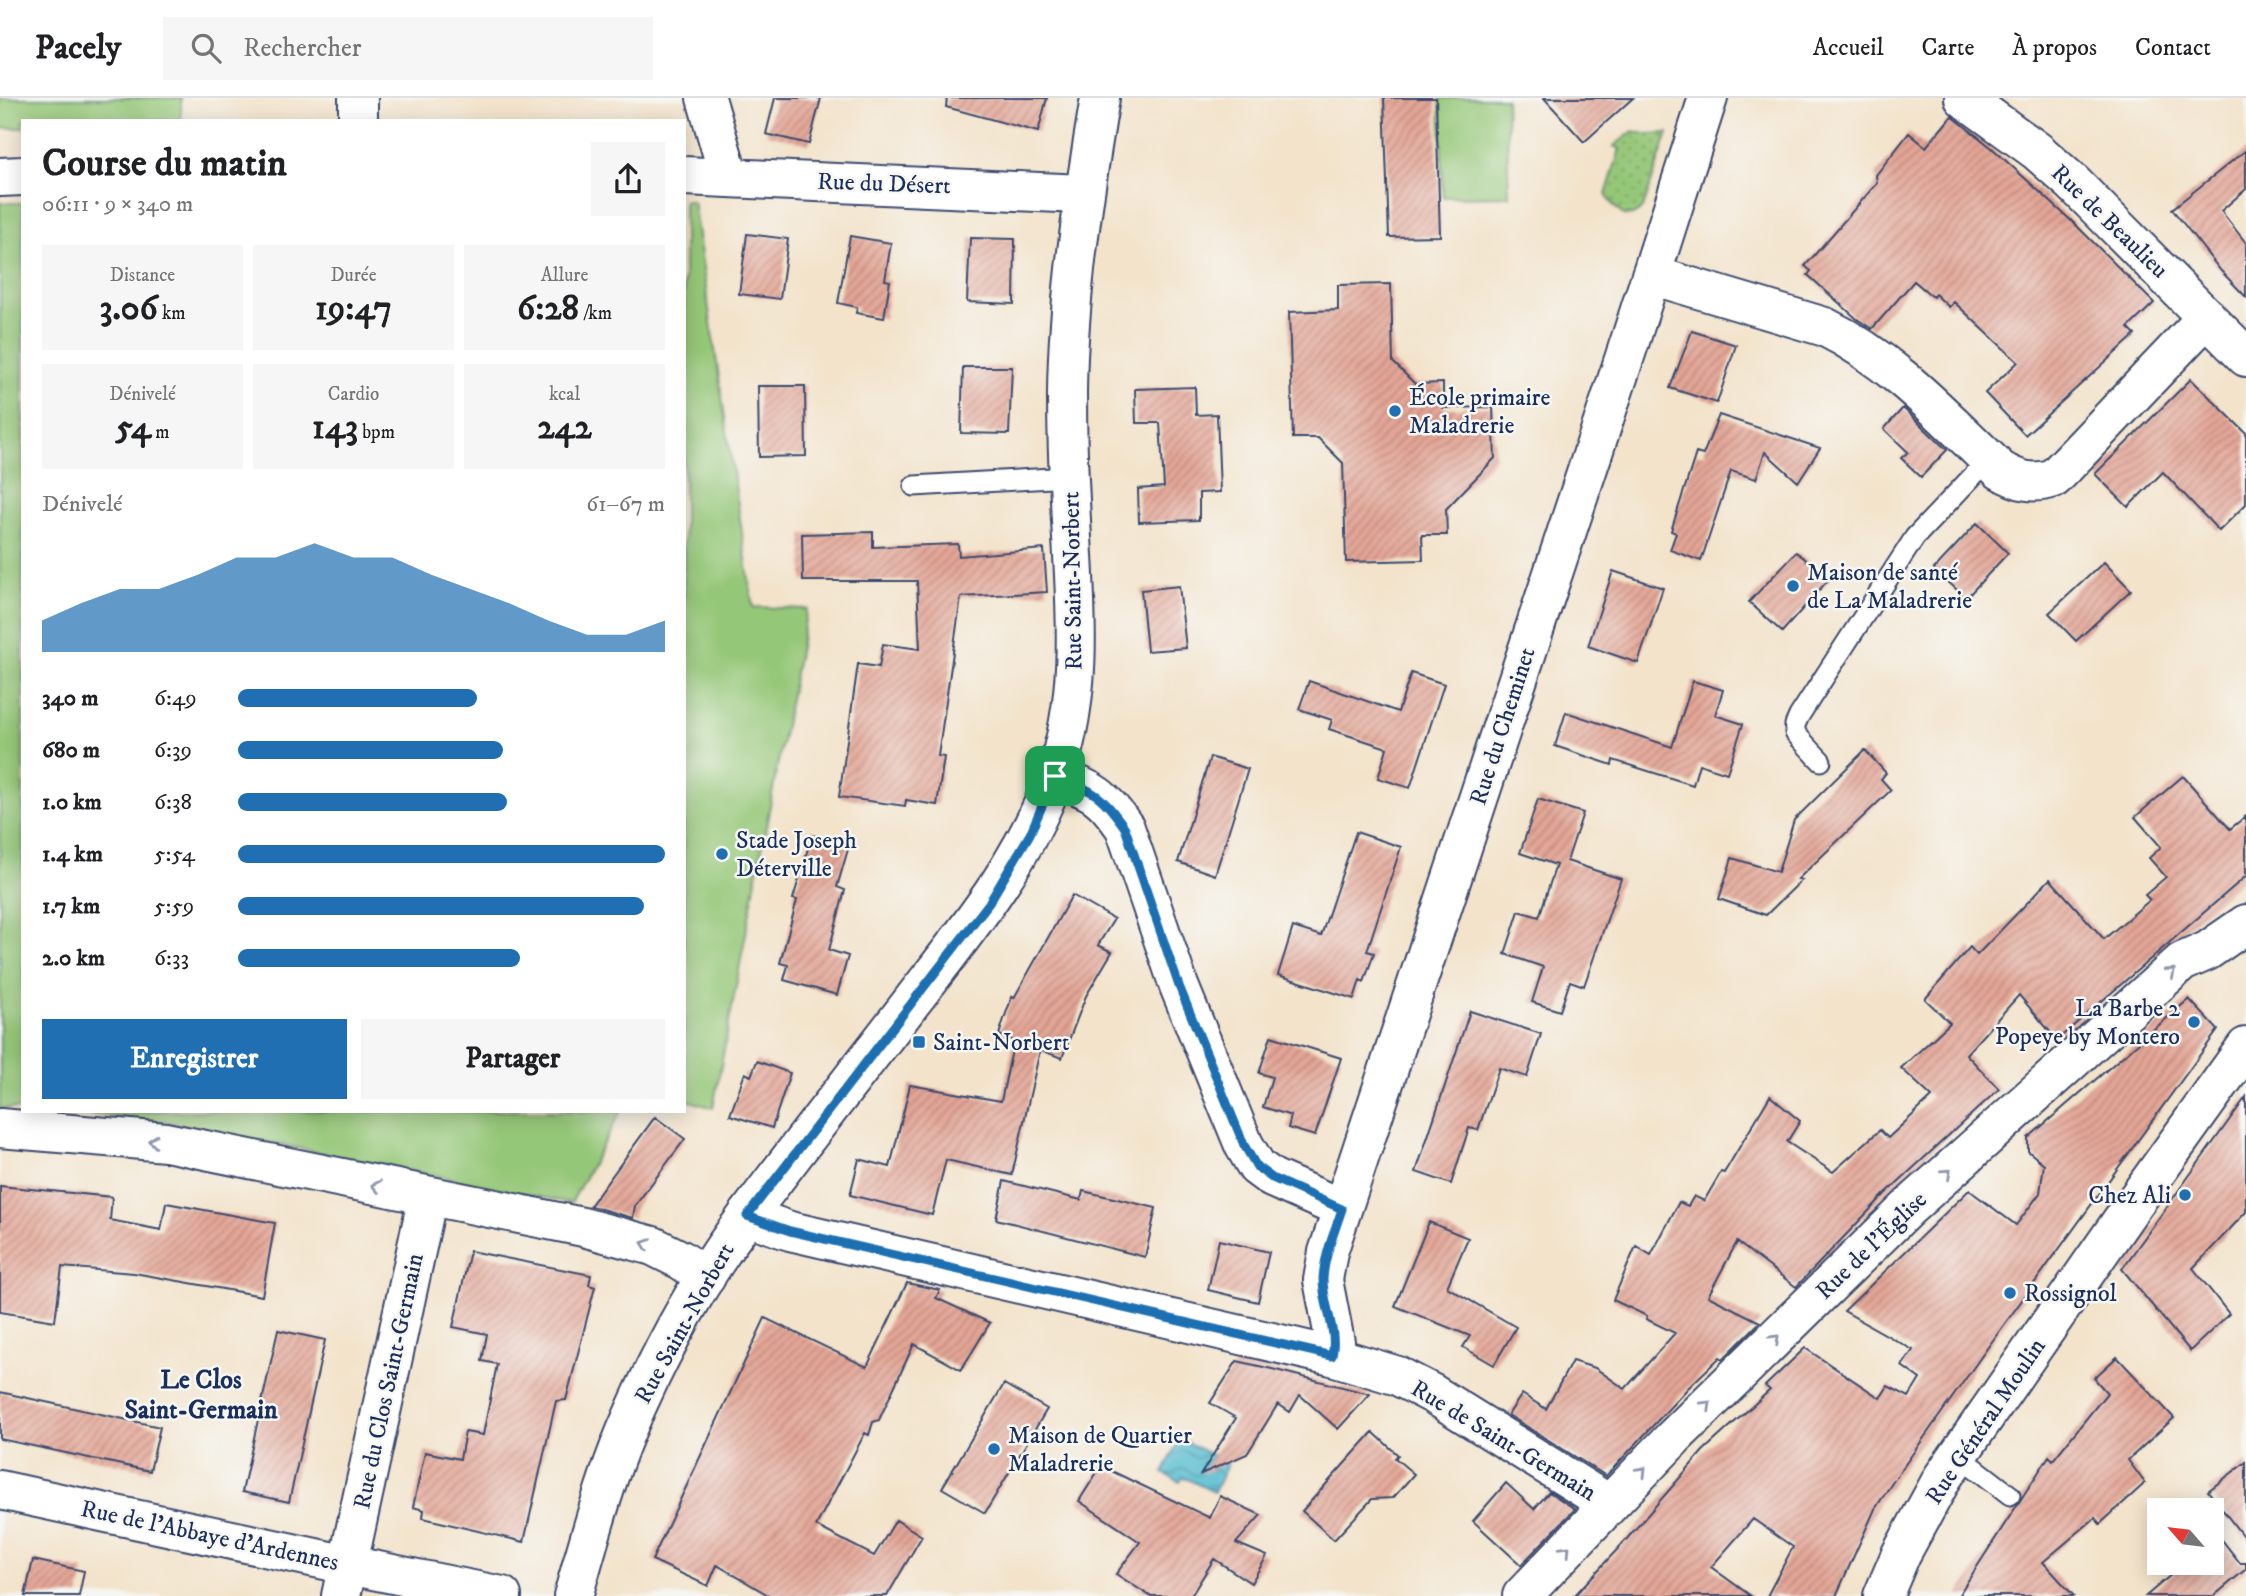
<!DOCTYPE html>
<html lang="fr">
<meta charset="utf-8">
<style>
body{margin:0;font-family:"IM FELL DW Pica",serif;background:#f6f6f6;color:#202124;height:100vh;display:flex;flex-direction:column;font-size:26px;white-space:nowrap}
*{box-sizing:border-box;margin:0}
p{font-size:23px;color:#757577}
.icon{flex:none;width:38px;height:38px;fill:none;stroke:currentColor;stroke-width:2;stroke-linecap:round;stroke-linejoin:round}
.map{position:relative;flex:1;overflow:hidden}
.panel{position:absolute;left:21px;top:21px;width:665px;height:994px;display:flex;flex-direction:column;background:#fff;border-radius:0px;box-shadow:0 4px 18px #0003}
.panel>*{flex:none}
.needle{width:46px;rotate:298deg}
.controls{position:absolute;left:2147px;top:1400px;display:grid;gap:14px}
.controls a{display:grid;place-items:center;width:77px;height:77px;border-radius:0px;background:#fff;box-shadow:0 4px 18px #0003;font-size:35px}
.pin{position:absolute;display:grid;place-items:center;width:60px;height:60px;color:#fff;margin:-30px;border-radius:14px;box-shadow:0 4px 10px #0006}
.round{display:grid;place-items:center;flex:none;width:74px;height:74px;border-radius:0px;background:#f6f6f6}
.headline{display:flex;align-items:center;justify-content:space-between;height:119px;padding:0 21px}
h1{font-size:38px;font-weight:700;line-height:52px}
.stats{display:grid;grid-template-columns:repeat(3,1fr);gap:10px;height:119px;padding:7px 21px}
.stats div{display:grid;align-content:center;border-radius:0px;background:#f6f6f6;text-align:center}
.stats b{font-size:35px;font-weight:700}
.stats small{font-size:19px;font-weight:400}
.stats p{font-size:19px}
.chart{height:196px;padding:14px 21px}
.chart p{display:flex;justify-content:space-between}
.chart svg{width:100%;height:126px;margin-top:7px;fill:#1f6fb2;opacity:.7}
.cta{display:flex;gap:14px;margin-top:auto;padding:14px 21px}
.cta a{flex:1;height:80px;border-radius:0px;background:#1f6fb2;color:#fff;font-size:28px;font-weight:700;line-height:80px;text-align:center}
.cta a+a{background:#f6f6f6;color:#202124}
ul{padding:0 21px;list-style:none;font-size:23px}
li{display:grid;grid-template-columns:112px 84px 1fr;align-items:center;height:52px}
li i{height:18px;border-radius:9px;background:#1f6fb2}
header{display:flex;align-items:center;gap:42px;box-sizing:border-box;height:98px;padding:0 35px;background:#fff;border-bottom:2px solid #e0e0e0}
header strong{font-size:33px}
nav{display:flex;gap:38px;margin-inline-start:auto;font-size:24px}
.search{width:490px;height:63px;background:#f6f6f6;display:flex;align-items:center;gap:18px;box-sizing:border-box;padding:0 24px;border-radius:0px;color:#757577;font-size:26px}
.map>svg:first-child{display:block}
.grass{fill:url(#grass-dots);stroke:#587b6b;stroke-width:2}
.park{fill:#95c778;stroke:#587b6b;stroke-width:2}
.water{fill:url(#water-waves);stroke:#367596;stroke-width:2}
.building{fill:url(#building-hatch)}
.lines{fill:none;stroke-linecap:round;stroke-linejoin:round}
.lane-casing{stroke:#3b4a6e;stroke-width:23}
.street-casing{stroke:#3b4a6e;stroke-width:42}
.secondary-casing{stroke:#3b4a6e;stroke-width:42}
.lane{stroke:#fff;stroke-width:19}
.street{stroke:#fff;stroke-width:38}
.secondary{stroke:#fff;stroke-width:38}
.oneway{stroke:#8d97ae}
.route-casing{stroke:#fff;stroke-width:14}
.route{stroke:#1f6fb2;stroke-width:9}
.poi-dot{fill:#1f6fb2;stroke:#f6f6f2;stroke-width:2.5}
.labels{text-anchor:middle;stroke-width:5;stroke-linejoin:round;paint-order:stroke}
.street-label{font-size:24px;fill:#1b2f5e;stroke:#f6f6f2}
.poi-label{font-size:24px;fill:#1b2f5e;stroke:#f6f6f2;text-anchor:start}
.neighbourhood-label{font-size:26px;font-weight:bold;fill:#1b2f5e;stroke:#f6f6f2}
</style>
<header>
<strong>Pacely</strong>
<div class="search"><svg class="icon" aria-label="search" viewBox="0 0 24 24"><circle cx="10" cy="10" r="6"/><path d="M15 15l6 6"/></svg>Rechercher</div>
<nav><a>Accueil</a><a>Carte</a><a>À propos</a><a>Contact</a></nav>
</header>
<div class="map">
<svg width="2246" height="1498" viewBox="0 0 2246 1498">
<defs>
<pattern id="grass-dots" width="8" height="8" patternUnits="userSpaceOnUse" patternTransform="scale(1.75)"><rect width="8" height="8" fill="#95c778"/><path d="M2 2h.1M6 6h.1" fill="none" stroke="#79a266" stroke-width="1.8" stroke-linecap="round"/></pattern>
<pattern id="water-waves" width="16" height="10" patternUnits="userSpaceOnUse" patternTransform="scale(1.75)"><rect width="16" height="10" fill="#52bbcf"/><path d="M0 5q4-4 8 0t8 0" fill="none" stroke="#4398ab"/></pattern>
<pattern id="building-hatch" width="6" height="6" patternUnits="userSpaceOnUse" patternTransform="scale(1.75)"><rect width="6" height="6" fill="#e4a696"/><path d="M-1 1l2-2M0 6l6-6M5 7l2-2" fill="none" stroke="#b8887e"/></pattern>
</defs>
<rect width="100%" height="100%" fill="#f6f6f2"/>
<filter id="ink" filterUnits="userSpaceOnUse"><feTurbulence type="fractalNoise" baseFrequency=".0143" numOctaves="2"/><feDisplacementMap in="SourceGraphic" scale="14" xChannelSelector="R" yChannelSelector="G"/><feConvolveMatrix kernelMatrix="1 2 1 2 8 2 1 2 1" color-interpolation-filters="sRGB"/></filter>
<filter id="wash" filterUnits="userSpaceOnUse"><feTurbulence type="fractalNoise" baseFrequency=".00686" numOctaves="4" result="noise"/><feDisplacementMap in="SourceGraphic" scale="28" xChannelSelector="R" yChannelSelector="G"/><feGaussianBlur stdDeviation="1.57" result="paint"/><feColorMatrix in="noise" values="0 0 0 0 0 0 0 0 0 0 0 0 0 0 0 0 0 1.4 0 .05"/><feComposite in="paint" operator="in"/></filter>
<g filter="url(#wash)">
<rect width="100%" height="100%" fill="#f3e3cb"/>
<path class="grass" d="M 1633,33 L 1645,36 L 1668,35 L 1643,110 C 1624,127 1618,113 1606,97 L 1620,51 L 1614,48 Z"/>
<path class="park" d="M 0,0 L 181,0 L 181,23 L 23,23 L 23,30 L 0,30 Z
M 1440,0 L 1506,0 L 1509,98 L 1443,99 Z
M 684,103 L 693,103 L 753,509 L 807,511 L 713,1010 L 684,1001 Z
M 0,105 L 23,105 L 23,1011 L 0,1010 Z
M 44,1013 L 621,1013 L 571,1105 L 168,1024 Z"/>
<path class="water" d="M 1180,1341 L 1228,1365 L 1214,1394 L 1183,1379 L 1180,1384 L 1163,1375 Z"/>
<g id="blocks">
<path class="building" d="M 775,0 L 821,0 L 809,46 L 766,36 Z
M 947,0 L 1047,0 L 1038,34 L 946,9 Z
M 1384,0 L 1436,0 L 1440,138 L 1389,139 Z
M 1544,0 L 1633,0 L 1584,44 Z
M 1952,18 L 1992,50 L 2077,128 L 2154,205 L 2128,230 L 2135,237 L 2025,337 L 1985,295 L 2018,264 L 1954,204 L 1949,209 L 1935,196 L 1933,199 L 1914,183 L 1872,231 L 1857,221 L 1808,177 L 1811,173 L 1805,168 L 1877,85 L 1876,77 L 1909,35 L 1926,49 Z
M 2246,52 L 2246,91 L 2221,113 L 2246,145 L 2246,199 L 2221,173 L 2172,111 Z
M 747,136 L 788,141 L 780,201 L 739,196 Z
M 850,138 L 891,145 L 885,182 L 890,183 L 884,220 L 856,215 L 857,209 L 838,205 Z
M 970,140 L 1015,141 L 1014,206 L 967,204 Z
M 1391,186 L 1393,264 L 1415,286 L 1443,285 L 1443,310 L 1493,309 L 1495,360 L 1446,411 L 1447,437 L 1422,437 L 1423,462 L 1346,464 L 1343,365 L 1318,340 L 1293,340 L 1289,214 L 1338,212 L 1338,187 Z
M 1692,233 L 1736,247 L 1717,305 L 1670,290 Z
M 963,269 L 1012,269 L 1009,336 L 961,335 Z
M 2191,281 L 2246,335 L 2246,406 L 2219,433 L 2163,374 L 2128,409 L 2095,376 Z
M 758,288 L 805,288 L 806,358 L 759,359 Z
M 1195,289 L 1196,317 L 1217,316 L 1220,394 L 1199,395 L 1199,422 L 1139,424 L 1138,391 L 1164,389 L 1160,325 L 1136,325 L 1135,291 Z
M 1903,310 L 1947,352 L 1921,379 L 1901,360 L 1908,354 L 1884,331 Z
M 1719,317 L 1820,350 L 1798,384 L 1765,354 L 1756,381 L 1731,373 L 1701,463 L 1670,452 L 1676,435 L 1671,433 L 1696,355 L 1703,357 Z
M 1977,425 L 2008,455 L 1966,500 L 1934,471 Z
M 873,434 L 873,449 L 958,446 L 959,458 L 1044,451 L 1047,494 L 961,499 L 938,658 L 944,659 L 937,707 L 906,702 L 905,708 L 839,699 L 858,566 L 879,569 L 883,546 L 920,551 L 917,483 L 803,483 L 802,436 Z
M 1796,454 L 1830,480 L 1782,534 L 1749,504 Z
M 2104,464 L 2131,492 L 2076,543 L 2049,515 Z
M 1613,473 L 1663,490 L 1638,565 L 1588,548 Z
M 1179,488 L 1186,550 L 1147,553 L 1141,492 Z
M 1411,575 L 1444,586 L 1410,690 L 1378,680 L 1387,650 L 1329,631 L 1332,622 L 1299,611 L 1309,583 L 1398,614 Z
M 1693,583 L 1723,592 L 1715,617 L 1743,626 L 1727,675 L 1699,666 L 1693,687 L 1613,662 L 1612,667 L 1555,648 L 1566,614 L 1672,649 Z
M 1865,652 L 1886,675 L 1881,681 L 1891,692 L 1798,781 L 1802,782 L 1766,817 L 1719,801 L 1732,760 L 1778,774 L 1794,722 Z
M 1210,659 L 1248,671 L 1215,777 L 1178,764 Z
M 2183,678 L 2230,731 L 2246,718 L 2246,778 L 2057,942 L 2019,897 L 1966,956 L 1999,991 L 1885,1096 L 1796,1189 L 1737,1144 L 1708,1198 L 1760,1224 L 1723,1261 L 1720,1259 L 1688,1290 L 1606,1378 L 1508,1317 L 1522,1296 L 1546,1311 L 1572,1263 L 1595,1270 L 1625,1291 L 1675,1235 L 1646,1221 L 1647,1218 L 1613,1202 L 1636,1148 L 1651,1157 L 1679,1104 L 1688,1108 L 1694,1098 L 1704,1103 L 1721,1074 L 1724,1075 L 1770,998 L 1800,1023 L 1787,1044 L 1833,1074 L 1880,1032 L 1888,1040 L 1932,999 L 1901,970 L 1950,925 L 1925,901 L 1970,849 L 1977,857 L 2050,781 L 2104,841 L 2150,802 L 2145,797 L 2166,779 L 2149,760 L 2161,749 L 2135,719 Z
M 1538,701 L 1583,715 L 1567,763 L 1621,781 L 1584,888 L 1570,883 L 1560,913 L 1532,904 L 1543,869 L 1505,856 L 1519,813 L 1539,819 L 1556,767 L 1520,755 Z
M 1356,734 L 1401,749 L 1367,853 L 1374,855 L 1364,884 L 1360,882 L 1354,901 L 1278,877 L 1293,829 L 1321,838 Z
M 812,737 L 849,748 L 837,789 L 845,792 L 829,852 L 848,858 L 837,897 L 784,882 L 788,867 L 780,865 L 797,802 L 793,801 Z
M 1072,797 L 1114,821 L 1098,847 L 1112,854 L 1086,898 L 1062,960 L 1040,952 L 1012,1077 L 946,1062 L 932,1117 L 850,1097 L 859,1061 L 890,1069 L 910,987 L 1001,1003 L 1014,943 L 999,937 L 1005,918 L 1012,899 L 1014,900 Z
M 2189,901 L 2218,932 L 1988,1249 L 1892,1385 L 1875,1411 L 1836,1498 L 1767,1498 L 1793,1449 L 1753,1421 L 1711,1469 L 1751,1498 L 1574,1498 L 1625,1443 L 1703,1353 L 1770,1292 L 1765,1288 L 1805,1250 L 1880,1300 L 1888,1288 L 1909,1299 L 1920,1281 L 1902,1268 L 1913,1252 L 1844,1213 L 1969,1092 L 2016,1127 L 2040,1095 L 2044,1066 L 2028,1053 L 2028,1040 Z
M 1470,913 L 1541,936 L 1527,979 L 1499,970 L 1478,1032 L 1469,1030 L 1451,1086 L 1416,1074 Z
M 1271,938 L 1341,960 L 1315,1038 L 1288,1030 L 1291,1018 L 1263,1009 L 1272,979 L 1259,975 Z
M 757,963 L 790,975 L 772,1030 L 730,1017 L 745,975 L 751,978 Z
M 2246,999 L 2246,1114 L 2193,1170 L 2229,1216 L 2190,1253 L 2122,1171 Z
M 655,1019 L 685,1041 L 635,1108 L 633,1120 L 590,1108 Z
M 1004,1083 L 1081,1102 L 1083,1093 L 1156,1110 L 1145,1159 L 996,1121 Z
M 0,1088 L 112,1099 L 110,1122 L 161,1132 L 166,1105 L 275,1125 L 262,1198 L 134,1175 L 62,1169 L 55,1223 L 0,1214 Z
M 1429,1124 L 1468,1140 L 1447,1189 L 1516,1229 L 1494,1267 L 1463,1249 L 1470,1238 L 1395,1208 Z
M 1219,1142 L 1269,1154 L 1258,1204 L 1208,1192 Z
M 470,1153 L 591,1177 L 589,1187 L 595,1189 L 566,1302 L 556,1303 L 524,1444 L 423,1420 L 424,1412 L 413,1409 L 425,1354 L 460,1361 L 465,1334 L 483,1337 L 497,1266 L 482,1263 L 487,1236 L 453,1229 Z
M 907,1185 L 940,1192 L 936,1200 L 990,1225 L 961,1272 L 914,1246 L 879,1322 L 873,1324 L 869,1337 L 865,1335 L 816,1428 L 874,1458 L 896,1422 L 922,1438 L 887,1498 L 770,1498 L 717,1467 L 708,1488 L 652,1462 L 765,1220 L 867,1269 Z
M 278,1232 L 325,1242 L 289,1404 L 242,1394 Z
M 2117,1259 L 2174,1320 L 2128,1362 L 2145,1385 L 2100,1426 L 2095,1420 L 2043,1464 L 2074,1498 L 1958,1498 L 2049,1358 L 2053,1362 L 2107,1295 L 2094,1280 Z
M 1237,1263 L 1272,1271 L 1370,1296 L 1338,1331 L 1300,1297 L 1290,1314 L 1278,1306 L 1247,1356 L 1201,1376 L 1236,1320 L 1210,1305 Z
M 1004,1286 L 1047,1311 L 985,1415 L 942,1390 Z
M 0,1294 L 160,1329 L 150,1373 L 0,1341 Z
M 1373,1334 L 1398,1357 L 1395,1360 L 1414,1376 L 1393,1400 L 1372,1401 L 1334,1442 L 1302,1413 Z
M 2246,1364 L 2246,1442 L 2208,1393 Z
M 1101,1368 L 1210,1420 L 1220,1398 L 1261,1417 L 1236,1445 L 1267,1458 L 1251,1485 L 1214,1461 L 1191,1498 L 1150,1498 L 1116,1476 L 1140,1444 L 1079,1403 Z
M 1506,1385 L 1534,1411 L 1549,1394 L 1575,1411 L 1521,1467 L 1473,1423 Z
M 2212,1429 L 2240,1465 L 2246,1465 L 2246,1471 L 2214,1498 L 2146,1498 L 2185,1465 L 2212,1465 Z
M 33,1462 L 84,1473 L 79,1498 L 25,1498 Z"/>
</g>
</g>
<g filter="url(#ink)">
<use href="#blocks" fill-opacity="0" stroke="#3b4a6e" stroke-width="2"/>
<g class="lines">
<g class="lane-casing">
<path id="lane" d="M 914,388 L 1069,379
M 1821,663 L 1795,635 L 1795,627 L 1799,618 L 1915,439 L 1989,361
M 1958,1357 L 2010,1397"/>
</g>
<g class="street-casing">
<path id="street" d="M 706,0 L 729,79
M 1964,0 L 2037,53 L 2073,85 L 2246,259
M 358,23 L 358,0
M 684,78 L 1083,96
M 0,79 L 23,78
M 1651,177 L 1825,229 C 1894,263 1945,320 2000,372 C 2018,383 2034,387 2054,380 L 2207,219
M 1055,678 C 1093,693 1101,695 1125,730 L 1179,888 L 1244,1047 L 1257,1069 L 1272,1080 L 1342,1111
M 0,1030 L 166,1044 L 583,1129 L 653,1148 L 681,1162 L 706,1179
M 747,1118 L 790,1133 L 1332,1258 L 1398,1278 L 1433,1296 L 1609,1406
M 1332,1258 L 1335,1244 L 1323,1182 L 1328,1154 L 1631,240 L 1708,0
M 341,1498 L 428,1098
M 1522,1498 L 1674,1339 L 1910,1108 L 2182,864 L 2207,853 L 2246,826"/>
</g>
<g class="secondary-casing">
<path id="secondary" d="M 0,1392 L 348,1467 L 502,1498
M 573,1498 C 589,1443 604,1386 626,1333 C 658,1258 698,1183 747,1118 C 801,1045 858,974 913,902 C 968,831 1022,766 1054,680 C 1087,590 1074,495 1070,402 C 1068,367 1067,330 1067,295 C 1068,197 1084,96 1100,0
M 1883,1498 L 1901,1456 L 1943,1379 L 2127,1115 L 2246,949"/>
</g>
<use href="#lane" class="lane"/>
<use href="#street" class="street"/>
<use href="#secondary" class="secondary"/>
</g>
<defs><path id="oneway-chevron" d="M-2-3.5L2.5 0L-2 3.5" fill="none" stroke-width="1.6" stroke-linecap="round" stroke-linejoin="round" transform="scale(1.75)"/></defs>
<g class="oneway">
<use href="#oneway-chevron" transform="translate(2171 874) rotate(-42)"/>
<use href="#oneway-chevron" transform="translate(153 1043) rotate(-175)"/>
<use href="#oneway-chevron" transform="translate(1947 1075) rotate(-42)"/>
<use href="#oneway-chevron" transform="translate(376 1088) rotate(-169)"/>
<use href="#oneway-chevron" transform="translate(646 1146) rotate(-160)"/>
<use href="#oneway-chevron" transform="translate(1775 1241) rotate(-44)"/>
<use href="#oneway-chevron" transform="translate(1707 1307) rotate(-44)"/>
<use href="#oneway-chevron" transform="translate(1642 1373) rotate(-46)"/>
<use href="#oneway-chevron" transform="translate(1566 1452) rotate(-47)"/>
</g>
</g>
<g class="lines" filter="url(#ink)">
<g class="route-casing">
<path id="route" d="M 1055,678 C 1093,693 1101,695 1125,730 L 1179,888 L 1244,1047 L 1257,1069 L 1272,1080 L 1342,1111 C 1335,1133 1324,1158 1323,1181 C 1323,1208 1338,1232 1332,1258 L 790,1133 L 747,1118 L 989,805 L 1030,736 Z"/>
</g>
<use href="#route" class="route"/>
</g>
<g class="poi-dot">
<circle cx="1395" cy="313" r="7"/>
<circle cx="1793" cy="488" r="7"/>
<circle cx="722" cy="756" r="7"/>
<circle cx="2194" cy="924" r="7"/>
<rect x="912" y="937" width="14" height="14" rx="3.5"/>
<circle cx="2185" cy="1097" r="7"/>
<circle cx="2010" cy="1195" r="7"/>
<circle cx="994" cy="1351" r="7"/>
</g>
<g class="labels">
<g class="street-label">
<text transform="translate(884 85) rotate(2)" y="8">Rue du Désert</text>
<text transform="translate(2110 123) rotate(44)" y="8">Rue de Beaulieu</text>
<text transform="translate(1072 483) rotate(-91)" y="8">Rue Saint-Norbert</text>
<text transform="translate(1502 628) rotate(-72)" y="8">Rue du Cheminet</text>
<text transform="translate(1871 1147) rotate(-44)" y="8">Rue de l'Église</text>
<text transform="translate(684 1225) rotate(-61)" y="8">Rue Saint-Norbert</text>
<text transform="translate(388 1283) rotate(-78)" y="8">Rue du Clos Saint-Germain</text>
<text transform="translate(1985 1323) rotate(-56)" y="8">Rue Général Moulin</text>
<text transform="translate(1504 1342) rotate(31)" y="8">Rue de Saint-Germain</text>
<text transform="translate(210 1437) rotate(12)" y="8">Rue de l'Abbaye d'Ardennes</text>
</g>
<g class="poi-label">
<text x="1409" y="307">École primaire<tspan x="1409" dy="28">Maladrerie</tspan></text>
<text x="1807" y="482">Maison de santé<tspan x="1807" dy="28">de La Maladrerie</tspan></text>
<text x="736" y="750">Stade Joseph<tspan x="736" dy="28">Déterville</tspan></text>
<text x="2180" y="918" text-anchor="end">La Barbe 2<tspan x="2180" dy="28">Popeye by Montero</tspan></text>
<text x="933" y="952">Saint-Norbert</text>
<text x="2171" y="1105" text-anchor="end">Chez Ali</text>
<text x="2024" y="1203">Rossignol</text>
<text x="1008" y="1345">Maison de Quartier<tspan x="1008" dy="28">Maladrerie</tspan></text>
</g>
<g class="neighbourhood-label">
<text x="201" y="1290">Le Clos<tspan x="201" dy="30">Saint-Germain</tspan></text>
</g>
</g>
</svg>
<div class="controls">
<a><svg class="needle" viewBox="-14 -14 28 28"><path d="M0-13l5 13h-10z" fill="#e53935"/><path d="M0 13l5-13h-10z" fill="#757577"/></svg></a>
</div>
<div class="pin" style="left:1055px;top:678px;background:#1e9e55"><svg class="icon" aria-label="arrive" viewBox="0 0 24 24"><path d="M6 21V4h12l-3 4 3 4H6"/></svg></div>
<section class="panel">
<div class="headline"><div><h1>Course du matin</h1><p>06:11 · 9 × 340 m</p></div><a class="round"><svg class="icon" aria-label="share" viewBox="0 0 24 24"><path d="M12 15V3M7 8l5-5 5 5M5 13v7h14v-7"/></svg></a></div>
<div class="stats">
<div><p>Distance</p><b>3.06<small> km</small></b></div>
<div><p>Durée</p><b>19:47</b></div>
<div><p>Allure</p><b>6:28<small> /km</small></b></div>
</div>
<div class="stats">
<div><p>Dénivelé</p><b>54<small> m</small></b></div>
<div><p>Cardio</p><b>143<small> bpm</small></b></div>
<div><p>kcal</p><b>242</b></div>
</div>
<div class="chart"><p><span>Dénivelé</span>61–67 m</p>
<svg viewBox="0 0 160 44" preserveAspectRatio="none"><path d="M0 44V33L10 27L20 22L30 22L40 17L50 11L60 11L70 6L80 11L90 11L100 17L110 22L120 27L130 33L140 38L150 38L160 33V44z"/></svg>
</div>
<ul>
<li><b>340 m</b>6:49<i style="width:56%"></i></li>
<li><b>680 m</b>6:39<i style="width:62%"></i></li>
<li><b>1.0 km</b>6:38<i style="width:63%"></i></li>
<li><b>1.4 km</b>5:54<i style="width:100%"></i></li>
<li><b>1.7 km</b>5:59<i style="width:95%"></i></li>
<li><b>2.0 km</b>6:33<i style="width:66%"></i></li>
</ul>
<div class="cta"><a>Enregistrer</a><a>Partager</a></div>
</section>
</div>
